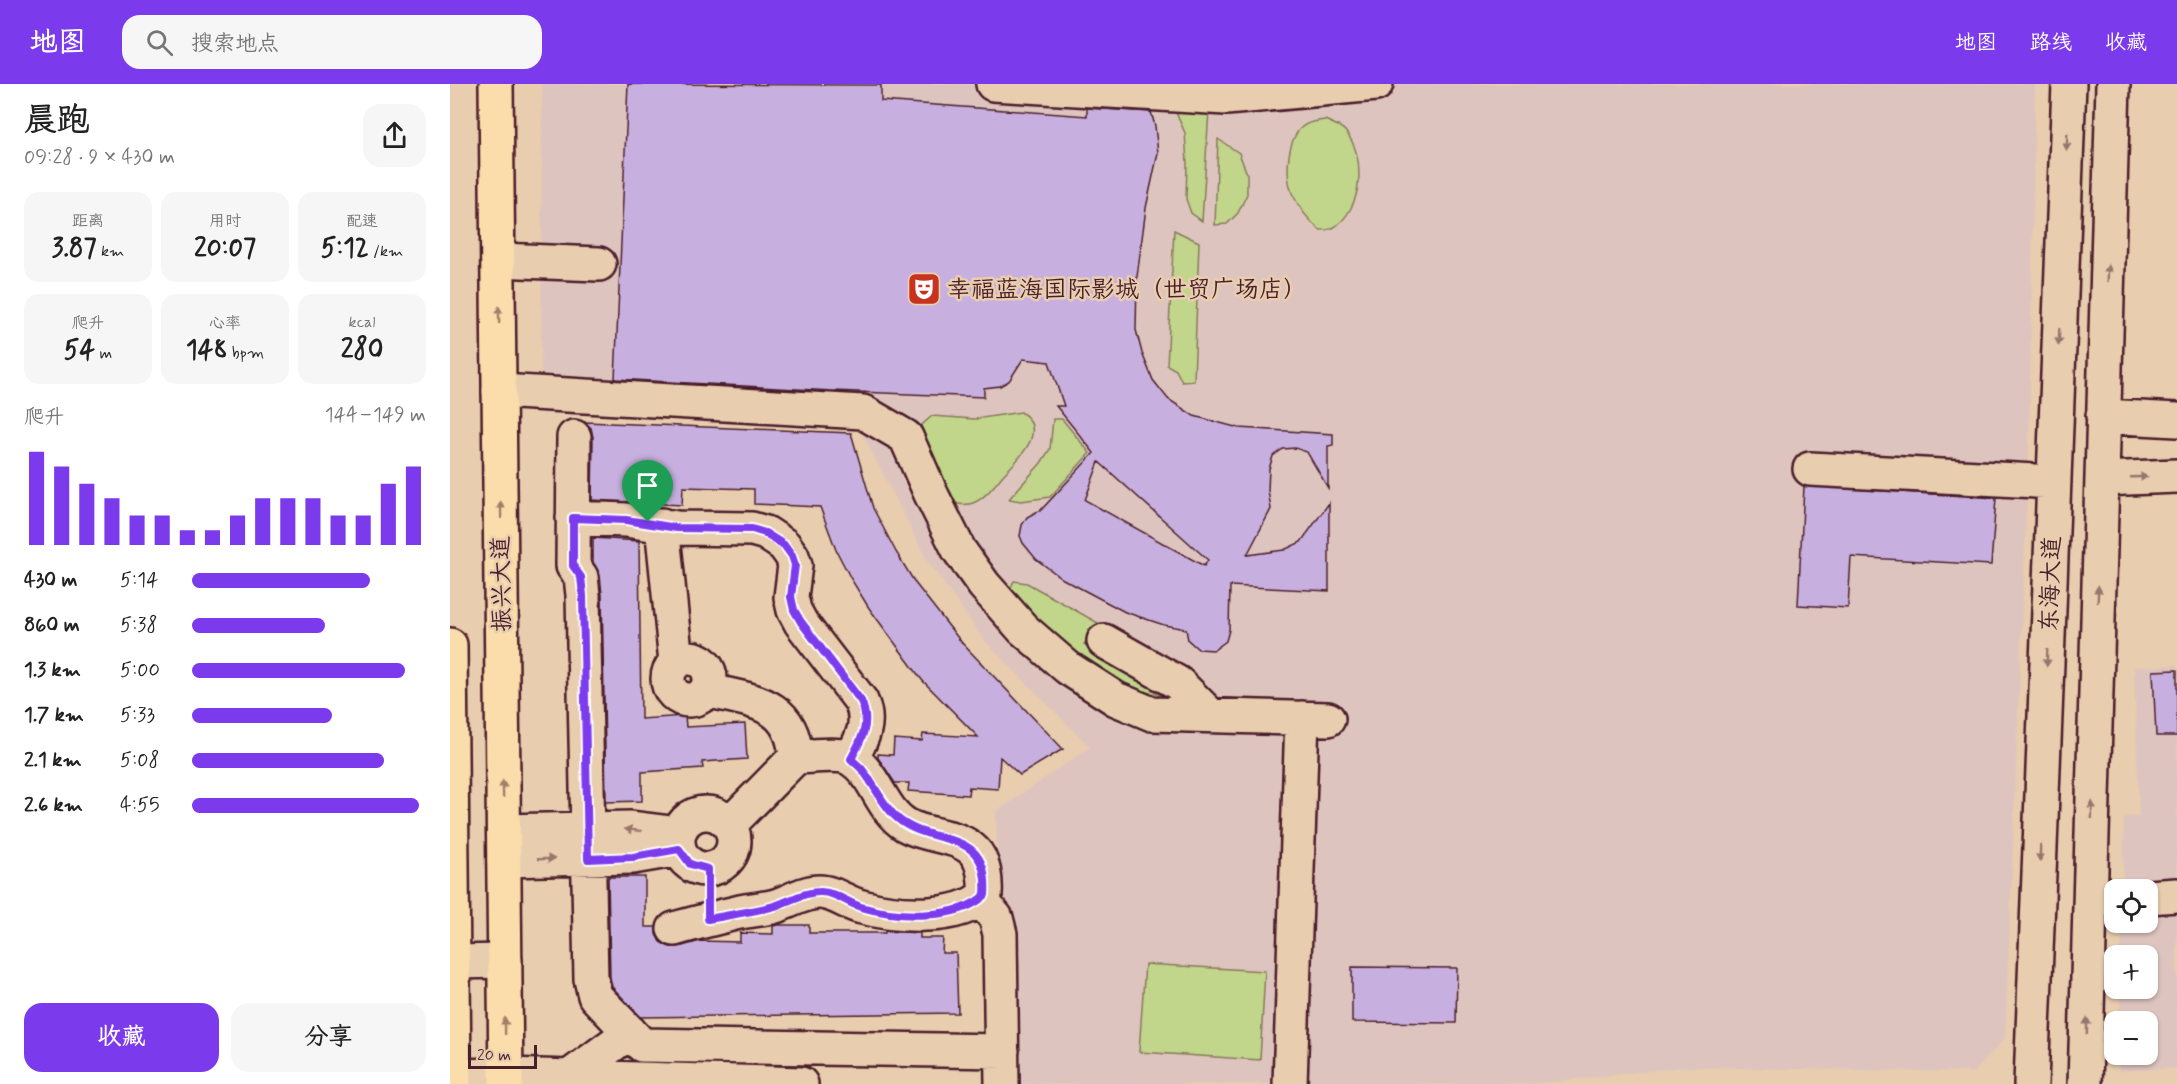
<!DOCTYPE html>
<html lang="zh">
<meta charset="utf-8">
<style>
body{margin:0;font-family:Mynerve,"LXGW WenKai TC",sans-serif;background:#f6f6f6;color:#222;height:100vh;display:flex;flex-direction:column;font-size:22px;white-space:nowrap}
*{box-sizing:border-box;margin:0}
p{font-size:20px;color:#767676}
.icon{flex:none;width:33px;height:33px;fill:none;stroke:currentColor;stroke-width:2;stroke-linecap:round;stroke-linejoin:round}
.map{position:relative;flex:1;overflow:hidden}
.details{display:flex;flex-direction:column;background:#fff;width:450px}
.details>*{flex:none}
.buttons{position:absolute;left:1654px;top:795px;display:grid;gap:12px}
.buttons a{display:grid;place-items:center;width:54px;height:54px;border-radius:12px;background:#fff;box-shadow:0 2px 4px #0004;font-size:30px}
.scale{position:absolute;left:18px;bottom:15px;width:69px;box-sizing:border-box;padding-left:6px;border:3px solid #4a1f2b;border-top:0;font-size:16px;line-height:21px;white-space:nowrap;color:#4a1f2b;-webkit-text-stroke:4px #e8cdaf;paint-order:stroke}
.pin{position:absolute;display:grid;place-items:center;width:51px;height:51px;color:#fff;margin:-62px -26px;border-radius:50% 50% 50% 0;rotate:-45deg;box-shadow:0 0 6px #0007}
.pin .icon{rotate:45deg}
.round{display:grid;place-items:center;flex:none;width:63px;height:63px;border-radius:18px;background:#f6f6f6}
.overview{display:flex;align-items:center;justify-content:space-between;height:102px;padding:0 24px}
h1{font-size:33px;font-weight:800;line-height:45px}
.figures{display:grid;grid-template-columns:repeat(3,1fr);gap:9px;height:102px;padding:6px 24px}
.figures div{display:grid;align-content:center;border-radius:15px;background:#f6f6f6;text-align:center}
.figures b{font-size:26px;font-weight:800}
.figures small{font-size:16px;font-weight:400}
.figures p{font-size:16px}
.chart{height:168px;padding:12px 24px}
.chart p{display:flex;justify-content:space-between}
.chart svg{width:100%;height:108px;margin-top:6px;stroke:#7c3aed;stroke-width:6}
.primary-button{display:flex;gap:12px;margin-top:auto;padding:12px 24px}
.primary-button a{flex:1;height:69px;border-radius:18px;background:#7c3aed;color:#fff;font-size:24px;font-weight:800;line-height:69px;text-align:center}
.primary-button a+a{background:#f6f6f6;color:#222}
ul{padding:0 24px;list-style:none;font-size:20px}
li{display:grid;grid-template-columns:96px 72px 1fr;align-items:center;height:45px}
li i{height:15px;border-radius:8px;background:#7c3aed}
header{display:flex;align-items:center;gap:36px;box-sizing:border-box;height:84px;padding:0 30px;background:#7c3aed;color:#fff}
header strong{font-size:28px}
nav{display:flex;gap:33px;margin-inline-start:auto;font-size:21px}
.search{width:420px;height:54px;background:#f6f6f6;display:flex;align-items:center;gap:15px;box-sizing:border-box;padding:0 21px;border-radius:18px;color:#767676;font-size:22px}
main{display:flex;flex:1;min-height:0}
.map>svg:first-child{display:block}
.built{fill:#dec4be}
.green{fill:#c1d58b;stroke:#867a5b;stroke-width:1.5}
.building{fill:#c7b0e0;stroke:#4a1f2b;stroke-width:1.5;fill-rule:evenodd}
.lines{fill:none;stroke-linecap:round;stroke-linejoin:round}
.minor-casing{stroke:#4a1f2b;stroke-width:38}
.major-casing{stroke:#4a1f2b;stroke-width:38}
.minor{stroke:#e8cdaf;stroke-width:33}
.major{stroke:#faddab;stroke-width:33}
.oneway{fill:#99766d}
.oneway2{fill:#a27e6b}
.route-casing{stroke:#fff;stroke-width:12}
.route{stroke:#7c3aed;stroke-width:8}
.labels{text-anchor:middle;stroke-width:5;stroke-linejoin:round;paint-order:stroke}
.poi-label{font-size:24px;fill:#4a1f2b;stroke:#e8cdaf;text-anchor:start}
.street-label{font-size:24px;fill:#4a1f2b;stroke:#e8cdaf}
</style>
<header>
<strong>地图</strong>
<div class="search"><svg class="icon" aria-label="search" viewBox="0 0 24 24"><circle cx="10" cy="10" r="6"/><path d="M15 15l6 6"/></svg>搜索地点</div>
<nav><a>地图</a><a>路线</a><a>收藏</a></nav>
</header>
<main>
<section class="details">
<div class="overview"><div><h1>晨跑</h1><p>09:28 · 9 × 430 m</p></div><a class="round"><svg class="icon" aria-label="share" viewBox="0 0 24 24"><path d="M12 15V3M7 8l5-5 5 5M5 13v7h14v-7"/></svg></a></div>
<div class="figures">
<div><p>距离</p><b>3.87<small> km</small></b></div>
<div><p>用时</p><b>20:07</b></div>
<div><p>配速</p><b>5:12<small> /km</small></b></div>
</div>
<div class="figures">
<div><p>爬升</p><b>54<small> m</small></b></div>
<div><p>心率</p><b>148<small> bpm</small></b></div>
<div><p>kcal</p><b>280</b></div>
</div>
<div class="chart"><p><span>爬升</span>144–149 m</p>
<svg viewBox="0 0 160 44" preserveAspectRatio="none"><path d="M5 44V6M15 44V12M25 44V19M35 44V25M45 44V32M55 44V32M65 44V38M75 44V38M85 44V32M95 44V25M105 44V25M115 44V25M125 44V32M135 44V32M145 44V19M155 44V12"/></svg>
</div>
<ul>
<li><b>430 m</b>5:14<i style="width:76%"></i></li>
<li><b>860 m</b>5:38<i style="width:57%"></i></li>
<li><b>1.3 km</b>5:00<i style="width:91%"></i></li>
<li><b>1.7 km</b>5:33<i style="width:60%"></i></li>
<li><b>2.1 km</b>5:08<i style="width:82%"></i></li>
<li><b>2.6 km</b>4:55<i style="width:97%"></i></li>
</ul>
<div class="primary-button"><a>收藏</a><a>分享</a></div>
</section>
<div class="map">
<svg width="1727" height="1000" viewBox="0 0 1727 1000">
<rect width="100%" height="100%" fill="#e8cdaf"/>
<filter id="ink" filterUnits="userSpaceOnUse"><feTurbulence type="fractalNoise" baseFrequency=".0167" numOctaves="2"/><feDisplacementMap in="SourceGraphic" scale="12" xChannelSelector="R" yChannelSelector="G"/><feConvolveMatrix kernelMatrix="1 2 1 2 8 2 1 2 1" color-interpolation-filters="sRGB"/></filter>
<g filter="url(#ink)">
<path class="built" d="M 92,0 L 1585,0 L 1579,361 L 1555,954 L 1524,988 L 1233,983 L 1082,1000 L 554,1000 L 546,728 L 640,663 L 535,557 L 477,476 L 408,341 L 91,329 Z
M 1727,581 L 1727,984 L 1669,987 L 1670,971 L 1698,970 L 1698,938 L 1670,937 L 1671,905 L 1698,904 L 1698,872 L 1671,871 L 1672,839 L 1698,838 L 1698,806 L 1673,805 L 1674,733 L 1689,732 L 1684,583 Z"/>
<path class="green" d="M 724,24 L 759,26 L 752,137 L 741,129 L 736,115 L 737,79 L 735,49 Z
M 875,36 C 881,39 891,42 895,47 C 917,72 913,126 883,144 C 880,146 874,146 870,146 C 858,136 849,124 842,109 C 835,91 837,56 852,43 C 857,38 868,37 875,36 Z
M 768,55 L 789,69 L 797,90 L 797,110 L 788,129 L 777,140 L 765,141 Z
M 724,146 L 749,158 L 744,297 L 732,298 L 726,286 L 717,281 Z
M 571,328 C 599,346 569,375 554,390 C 545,400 536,414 523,419 C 515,422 508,420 500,418 L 466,346 L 482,332 L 525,335 Z
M 603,335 L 612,335 L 640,369 L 600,413 L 571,417 L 559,415 L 591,379 L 600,365 Z
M 564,497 L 577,499 L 648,539 L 634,560 L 717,611 L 692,608 L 671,599 L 601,554 L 559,507 Z
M 695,880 L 815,887 L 810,976 L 689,968 Z"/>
<path class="building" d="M 178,0 L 431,1 L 431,17 L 637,32 L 637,24 L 701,28 L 705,42 L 708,69 L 696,124 L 687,193 L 686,246 L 692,269 L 703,296 L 718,315 L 744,332 L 789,344 L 883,350 L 883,361 L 878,362 L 878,404 L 857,368 L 845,364 L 833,365 L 823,372 L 819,385 L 818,406 L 821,425 L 797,471 L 834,466 L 851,458 L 879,419 L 879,507 L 780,502 L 779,546 L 776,557 L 764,566 L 748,565 L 738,556 L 736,545 L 714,541 L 675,528 L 613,495 L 586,475 L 573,459 L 570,452 L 572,441 L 577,433 L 586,428 L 590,427 L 644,369 L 606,322 L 614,322 L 599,278 L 573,275 L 559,297 L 550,302 L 534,304 L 534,313 L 383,307 L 165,295 ZM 649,378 L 758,476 L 754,482 L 635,416 Z
M 135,338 L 401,349 L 423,424 L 446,468 L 465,499 L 512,559 L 613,665 L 570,691 L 550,673 L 548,705 L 519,703 L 518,711 L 458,707 L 459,699 L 445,699 L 428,674 L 428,670 L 443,671 L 444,655 L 472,657 L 473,650 L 528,653 L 472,596 L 419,524 L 401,495 L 386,466 L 370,423 L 304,420 L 304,405 L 233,403 L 232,421 L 142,416 L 143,353 L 141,344 Z
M 1354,402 L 1546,414 L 1541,481 L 1401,473 L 1398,524 L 1348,521 Z
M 143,454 L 189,457 L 191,635 L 235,632 L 236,643 L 295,640 L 297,675 L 252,678 L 253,684 L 192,688 L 192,717 L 156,718 L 152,511 L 150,491 L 143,478 Z
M 1727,586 L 1727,652 L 1706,652 L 1703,587 Z
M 158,793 L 195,793 L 195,843 L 206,843 L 206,850 L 210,858 L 220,863 L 229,863 L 250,857 L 290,858 L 290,849 L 323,850 L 323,842 L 328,841 L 359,841 L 359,849 L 435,849 L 435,847 L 470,849 L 470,854 L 493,854 L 492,869 L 506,869 L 508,929 L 191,933 L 162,903 L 160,893 Z
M 902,883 L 1007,884 L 1006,939 L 902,938 Z"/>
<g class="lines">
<g class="minor-casing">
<path id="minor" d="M 543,0 L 776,14 L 926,0
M 48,176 L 149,180
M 49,307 L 413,328 L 456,353 L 481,410 L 509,466 L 534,501 L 573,545 L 618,584 L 666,615 L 702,630 L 878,635
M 1653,332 L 1727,336
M 124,353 L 123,482 L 131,493 L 133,511 L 141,895 L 145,912 L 192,961 L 552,967
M 1360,385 L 1604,398
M 1652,395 L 1727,392
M 123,434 L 176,436 L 227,444 L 302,445 L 316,449 L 334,461 L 342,472 L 345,481 L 341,513 L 344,526 L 351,539 L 411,617 C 421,639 412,655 401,675
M 212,441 L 226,578
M 654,557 L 728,599 L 760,631
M218 595a21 21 0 1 1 42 0a21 21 0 1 1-42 0Z
M 256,606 C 301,617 342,617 346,673 L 279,741
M228 757a28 28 0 1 1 56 0a28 28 0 1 1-56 0Z
M 54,747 L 181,744 L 229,750
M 54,776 L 183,773 L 229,765
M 1698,813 L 1727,811
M 530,815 L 546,834 L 550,850 L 552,1000
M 224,845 C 246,839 268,833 290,828 C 301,826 312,825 322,823 C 338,819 353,808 369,808 C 384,808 398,820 412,823 C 446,832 508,837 535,811 C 536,797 534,777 524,767 C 508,750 477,753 456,741 C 430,725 426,690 401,675 C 389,668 360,673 346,673
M 3,878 L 55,877
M 0,992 L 56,991 L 351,1000
M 119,993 L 180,948
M 840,1000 L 852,634
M 1581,1000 L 1619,0
M 1635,1000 L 1663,0"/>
</g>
<g class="major-casing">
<path id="major" d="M 46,0 L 56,1000
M 0,561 L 4,1000"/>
</g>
<use href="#minor" class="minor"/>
<use href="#major" class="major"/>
</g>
<defs><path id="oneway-solid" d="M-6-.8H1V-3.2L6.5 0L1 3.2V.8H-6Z" transform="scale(1.5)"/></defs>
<g class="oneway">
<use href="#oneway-solid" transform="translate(1617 58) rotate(92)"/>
<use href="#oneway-solid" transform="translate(1658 189) rotate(-88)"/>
<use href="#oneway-solid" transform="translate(1609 253) rotate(92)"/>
<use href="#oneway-solid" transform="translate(1689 393) rotate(-2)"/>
<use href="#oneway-solid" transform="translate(1648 510) rotate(-88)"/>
<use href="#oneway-solid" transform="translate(1597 574) rotate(92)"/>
<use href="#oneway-solid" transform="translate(1642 726) rotate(-89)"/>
<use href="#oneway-solid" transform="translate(183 746) rotate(-173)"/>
<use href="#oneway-solid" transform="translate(1590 769) rotate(92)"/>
<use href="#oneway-solid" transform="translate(96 775) rotate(-1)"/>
<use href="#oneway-solid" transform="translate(1637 942) rotate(-89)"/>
</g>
<g class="oneway2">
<use href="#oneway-solid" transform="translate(49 231) rotate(-91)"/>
<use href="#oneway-solid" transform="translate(51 426) rotate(-91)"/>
<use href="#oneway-solid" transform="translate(53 705) rotate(-91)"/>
<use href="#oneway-solid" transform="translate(55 942) rotate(-91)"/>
</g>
</g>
<g class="lines" filter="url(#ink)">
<g class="route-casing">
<path id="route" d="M 123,434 L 176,436 L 227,444 L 302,445 L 315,449 L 334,461 L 342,472 L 345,481 L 341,513 L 344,526 L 351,538 L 411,617 C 421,639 412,655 401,675 C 405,679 411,683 414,688 C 426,703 432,721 447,734 C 483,765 540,741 535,811 C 508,837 445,833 411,823 C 397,819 384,807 369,808 C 352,808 337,819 321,823 C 300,828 279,831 258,835 L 258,785 L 240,780 L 229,765 L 183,773 L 138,775 L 133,511 L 131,493 L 123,482 Z"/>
</g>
<use href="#route" class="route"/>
</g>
<defs>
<g id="theatre-square" transform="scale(1.725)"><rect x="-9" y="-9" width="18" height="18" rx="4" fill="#c8321e" stroke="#e8cdaf"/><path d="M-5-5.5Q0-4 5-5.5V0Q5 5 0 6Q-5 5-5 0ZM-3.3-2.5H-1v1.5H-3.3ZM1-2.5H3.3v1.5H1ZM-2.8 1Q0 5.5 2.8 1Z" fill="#fff"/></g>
</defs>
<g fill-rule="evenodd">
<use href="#theatre-square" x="474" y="205"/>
</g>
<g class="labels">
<g class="poi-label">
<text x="497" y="213">幸福蓝海国际影城（世贸广场店）</text>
</g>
<g class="street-label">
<text transform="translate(51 500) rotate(-91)" y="8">振兴大道</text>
<text transform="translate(1600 500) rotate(-88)" y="8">东海大道</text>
</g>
</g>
</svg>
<div class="buttons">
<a><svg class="icon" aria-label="locate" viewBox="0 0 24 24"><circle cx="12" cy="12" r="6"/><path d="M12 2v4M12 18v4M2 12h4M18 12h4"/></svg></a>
<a>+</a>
<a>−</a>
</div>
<div class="scale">20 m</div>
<div class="pin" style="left:198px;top:438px;background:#1e9e55"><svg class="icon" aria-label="arrive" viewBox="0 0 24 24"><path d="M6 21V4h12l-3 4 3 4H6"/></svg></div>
</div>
</main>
